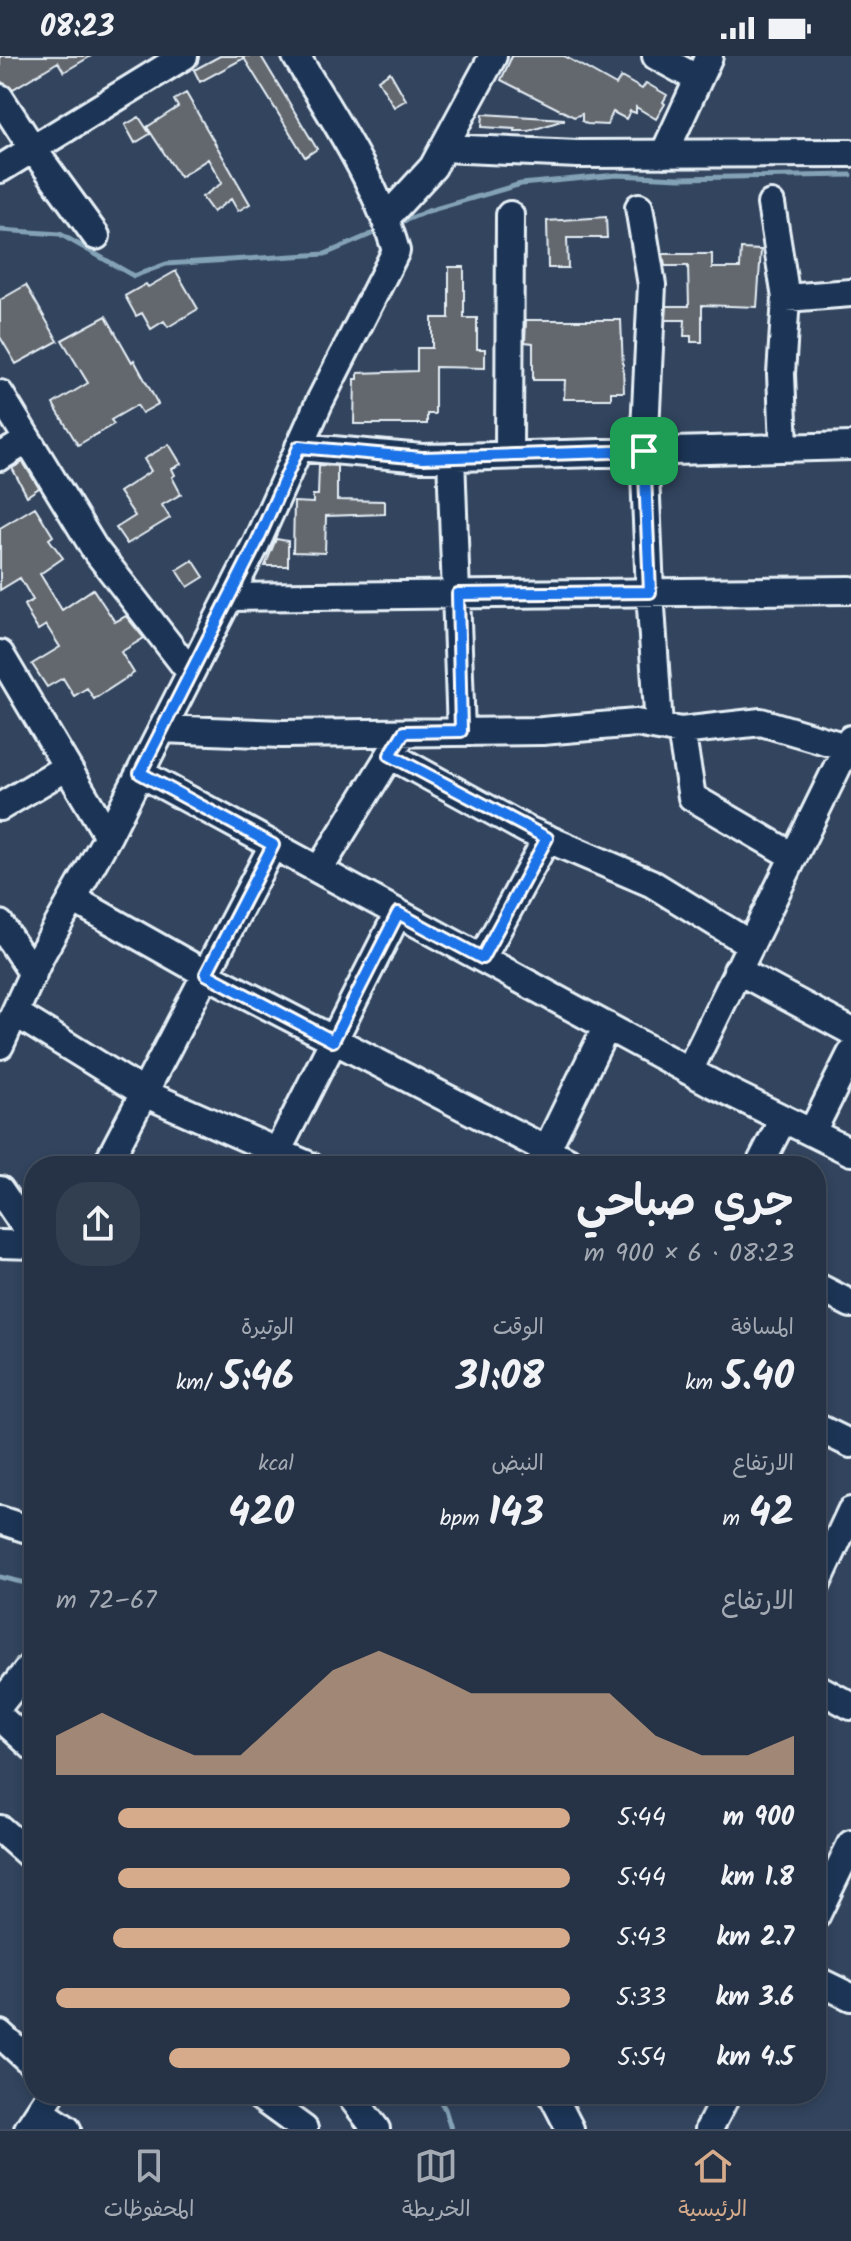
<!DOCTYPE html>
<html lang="ar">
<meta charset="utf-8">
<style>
body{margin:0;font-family:Kalam,"Playpen Sans Arabic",sans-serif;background:#323f51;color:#f1f3f6;direction:rtl;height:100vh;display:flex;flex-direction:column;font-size:30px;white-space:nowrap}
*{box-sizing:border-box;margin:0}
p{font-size:26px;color:#a4aab3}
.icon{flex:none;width:44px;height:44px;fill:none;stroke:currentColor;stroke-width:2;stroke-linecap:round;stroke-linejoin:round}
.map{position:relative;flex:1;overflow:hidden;direction:ltr}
.drawer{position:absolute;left:24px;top:1100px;width:802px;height:948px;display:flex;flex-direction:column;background:#263346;border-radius:32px;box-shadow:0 4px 12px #0003,0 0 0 2px #424e5f;direction:rtl}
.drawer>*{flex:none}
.pin{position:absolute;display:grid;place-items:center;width:68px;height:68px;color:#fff;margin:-34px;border-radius:16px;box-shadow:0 4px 12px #0006}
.round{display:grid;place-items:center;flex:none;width:84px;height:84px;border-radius:32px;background:#323f51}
.overview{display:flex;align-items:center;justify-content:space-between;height:136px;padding:0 32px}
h1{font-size:44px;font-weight:600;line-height:60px}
.figures{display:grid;grid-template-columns:repeat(3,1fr);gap:12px;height:136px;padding:8px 32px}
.figures div{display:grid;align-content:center}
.figures b{font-size:40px;font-weight:600}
.figures small{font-size:22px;font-weight:400}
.figures p{font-size:22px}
.chart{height:224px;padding:16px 32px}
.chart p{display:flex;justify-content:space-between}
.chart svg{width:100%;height:144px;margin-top:8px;fill:#d6ab8b;opacity:.7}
ul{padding:0 32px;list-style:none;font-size:26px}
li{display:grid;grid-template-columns:128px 96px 1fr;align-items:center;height:60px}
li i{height:20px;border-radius:10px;background:#d6ab8b}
.status{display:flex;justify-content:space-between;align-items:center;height:56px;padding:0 40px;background:#263346;direction:ltr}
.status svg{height:22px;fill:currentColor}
.menu{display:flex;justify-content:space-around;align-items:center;height:112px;border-top:2px solid #424e5f;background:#263346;font-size:22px;color:#a4aab3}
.menu a{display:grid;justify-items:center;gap:4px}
.menu .active{color:#d6ab8b}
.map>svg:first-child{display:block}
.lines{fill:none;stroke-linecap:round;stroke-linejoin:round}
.stream{stroke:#84a2b5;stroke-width:5}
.building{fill:#64686e;stroke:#e8f1f8;stroke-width:2}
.minor-casing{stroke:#e8f1f8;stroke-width:32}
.minor{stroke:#1d3557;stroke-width:26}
.route-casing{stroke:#fff;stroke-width:16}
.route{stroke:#1a73e8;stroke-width:10}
</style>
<div class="status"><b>08:23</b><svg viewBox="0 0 49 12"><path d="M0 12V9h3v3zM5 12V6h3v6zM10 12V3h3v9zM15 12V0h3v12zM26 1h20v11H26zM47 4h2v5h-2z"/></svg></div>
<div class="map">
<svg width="851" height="2073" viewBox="0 0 851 2073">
<rect width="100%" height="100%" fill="#32445e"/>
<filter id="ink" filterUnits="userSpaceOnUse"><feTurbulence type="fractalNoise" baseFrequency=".0125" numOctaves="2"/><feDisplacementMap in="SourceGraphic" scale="16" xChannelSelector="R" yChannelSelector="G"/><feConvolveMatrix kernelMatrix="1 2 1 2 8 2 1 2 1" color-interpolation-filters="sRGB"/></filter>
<g filter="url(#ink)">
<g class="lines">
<path class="stream" d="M 394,169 L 428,155 L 521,128 L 617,119 L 679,122 L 851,119
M 0,174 L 60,178 L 134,220 L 166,208 L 325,198 L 381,174
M 0,1521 L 34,1529
M 436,2038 L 445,2053 L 451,2073"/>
</g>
<path class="building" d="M 0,0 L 91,0 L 64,16 L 58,6 L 13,33 L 0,25 Z
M 220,0 L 261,0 L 317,93 L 305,101 L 244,2 L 200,26 L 194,14 Z
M 512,0 L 564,0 L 616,29 L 621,21 L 642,33 L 646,27 L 667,39 L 663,46 L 665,48 L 656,63 L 636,51 L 636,57 L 630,55 L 626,63 L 613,56 L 607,69 L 587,68 L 582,65 L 582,58 L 574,61 L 501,24 Z
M 390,16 L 406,44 L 394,51 L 378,24 Z
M 186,37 L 250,148 L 238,155 L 231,143 L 213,156 L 202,141 L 222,127 L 208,103 L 180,121 L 147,71 L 178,51 L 174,44 Z
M 483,58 L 564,63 L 564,64 L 529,75 L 515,75 L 515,73 L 482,71 Z
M 139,61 L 150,78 L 135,87 L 125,69 Z
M 606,161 L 607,182 L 567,182 L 568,212 L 548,212 L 547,165 Z
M 741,193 L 761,194 L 757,251 L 702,249 L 702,286 L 691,286 L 691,280 L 684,280 L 685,264 L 666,264 L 667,250 L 689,250 L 688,210 L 665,210 L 663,198 L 712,198 L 712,212 L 740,212 Z
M 449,211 L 464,211 L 464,262 L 477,262 L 477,293 L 485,293 L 485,312 L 435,311 L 435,358 L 427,358 L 427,368 L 354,368 L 355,323 L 358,323 L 358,317 L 417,315 L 417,292 L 432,292 L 432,262 L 449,262 Z
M 176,215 L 198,253 L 168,271 L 164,265 L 151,273 L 142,257 L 136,260 L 125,240 L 146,228 L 148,231 Z
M 26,229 L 58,285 L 16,308 L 0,281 L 0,244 Z
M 106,260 L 132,306 L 134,304 L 158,348 L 142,357 L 137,349 L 111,364 L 114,368 L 78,389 L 53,348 L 88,327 L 62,284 Z
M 526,264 L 621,264 L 624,336 L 611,336 L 611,343 L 564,343 L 565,324 L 533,324 L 533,287 L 525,286 Z
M 169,388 L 181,408 L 172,413 L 175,419 L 172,421 L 181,438 L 162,449 L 170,462 L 127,488 L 116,472 L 135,460 L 119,436 L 151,415 L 144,403 Z
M 23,406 L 39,432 L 27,440 L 12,412 Z
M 319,409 L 337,410 L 337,444 L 385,445 L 385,458 L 326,460 L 325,497 L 293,496 L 294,446 L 313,447 L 313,439 L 318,439 Z
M 35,451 L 53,480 L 49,483 L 63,502 L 40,518 L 62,554 L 93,533 L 115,566 L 126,560 L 144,582 L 121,596 L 134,617 L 94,643 L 87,632 L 74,640 L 63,622 L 47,631 L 32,608 L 60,591 L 46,569 L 38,574 L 30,561 L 24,549 L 33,544 L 20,522 L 0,534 L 0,472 Z
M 276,483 L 288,485 L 288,510 L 265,510 Z
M 193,504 L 204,521 L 188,531 L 177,514 Z"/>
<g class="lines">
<g class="minor-casing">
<path id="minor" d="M 656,0 L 698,23
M 0,42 L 33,93 L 96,180
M 443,92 L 578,98 L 851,97
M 664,98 L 709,0
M 0,113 L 184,0
M 771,148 L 786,242 L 781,318 L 784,391
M 639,151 L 652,229 L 644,395 L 650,536 L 659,671
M 386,162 L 433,111 L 493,0
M 786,242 L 851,237
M 0,338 L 94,492 L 190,616
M 299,391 L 422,402 L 851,390
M 509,399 L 510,159
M 0,401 L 28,384
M 451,401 L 461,675
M 229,541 L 851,534
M 0,598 L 108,780
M 162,673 L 282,678 L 542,675 L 636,667 L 681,675 L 761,666 L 846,691 L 851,696
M 681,675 L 692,741 L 793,800
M 390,699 L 527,774 L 651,827 L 750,888
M 140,717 L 715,1029 L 851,1096
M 0,751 L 67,711
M 319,814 L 399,684
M 73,843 L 206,918 L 578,1110
M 0,868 L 33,918
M 482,902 L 547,782
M 737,914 L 851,975
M 15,957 L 144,1037 L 310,1110
M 0,989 L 41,899 L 108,780 L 256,488 L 319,347 L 396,195 C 376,125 333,62 296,0
M 689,1015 L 851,683
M 812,1076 L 851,998
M 540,1107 L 607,970
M 106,1110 L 273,789
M 270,1110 L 398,857
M 759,1110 L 783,1063
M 0,1134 L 21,1165 L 34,1178
M 0,1188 L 34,1189
M 816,1230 L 851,1248
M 816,1371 L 851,1388
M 0,1464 L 24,1472 L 34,1468
M 816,1530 L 851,1455
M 816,1631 L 851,1650
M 0,1648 L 34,1606
M 0,1661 L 34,1692
M 0,1773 L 34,1803
M 816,1860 L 851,1788
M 816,1924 L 851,1941
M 0,1978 L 34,2009
M 256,2038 L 304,2073
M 349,2038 L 376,2073
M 552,2038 L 570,2073
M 40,2055 L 67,2073
M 28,2073 L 51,2038
M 709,2073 L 727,2038"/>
</g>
<use href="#minor" class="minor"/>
</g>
</g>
<g class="lines" filter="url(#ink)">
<g class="route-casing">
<path id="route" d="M 299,391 L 422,402 L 644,395 L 650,536 L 458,538 L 461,675 L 404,676 L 390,699 L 547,782 L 482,902 L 398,857 L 333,985 L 206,918 L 273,789 L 140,717 L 256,488 Z"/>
</g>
<use href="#route" class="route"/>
</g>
</svg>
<div class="pin" style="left:644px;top:395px;background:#1e9e55"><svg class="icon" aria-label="arrive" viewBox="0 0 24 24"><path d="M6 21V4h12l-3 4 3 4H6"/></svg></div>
<section class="drawer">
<div class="overview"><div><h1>جري صباحي</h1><p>08:23 · 6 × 900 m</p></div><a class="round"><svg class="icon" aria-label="share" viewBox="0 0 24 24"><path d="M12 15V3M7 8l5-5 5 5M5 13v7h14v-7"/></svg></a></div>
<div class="figures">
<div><p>المسافة</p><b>5.40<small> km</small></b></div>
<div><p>الوقت</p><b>31:08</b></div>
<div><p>الوتيرة</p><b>5:46<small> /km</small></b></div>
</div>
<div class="figures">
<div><p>الارتفاع</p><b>42<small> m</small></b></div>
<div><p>النبض</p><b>143<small> bpm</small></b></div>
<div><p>kcal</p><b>420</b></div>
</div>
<div class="chart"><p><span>الارتفاع</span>67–72 m</p>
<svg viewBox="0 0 160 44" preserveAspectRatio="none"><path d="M0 44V32L10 25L20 32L30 38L40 38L50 25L60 12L70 6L80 12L90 19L100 19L110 19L120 19L130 32L140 38L150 38L160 32V44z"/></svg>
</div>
<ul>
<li><b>900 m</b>5:44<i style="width:88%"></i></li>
<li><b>1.8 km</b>5:44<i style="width:88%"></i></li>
<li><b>2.7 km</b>5:43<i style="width:89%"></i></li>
<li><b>3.6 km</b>5:33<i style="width:100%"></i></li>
<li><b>4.5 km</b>5:54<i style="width:78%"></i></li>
</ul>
</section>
</div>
<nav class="menu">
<a class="active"><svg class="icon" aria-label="home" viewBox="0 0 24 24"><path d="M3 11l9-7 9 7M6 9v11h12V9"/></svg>الرئيسية</a>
<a><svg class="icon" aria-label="map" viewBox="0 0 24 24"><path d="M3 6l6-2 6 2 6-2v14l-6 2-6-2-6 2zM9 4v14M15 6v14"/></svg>الخريطة</a>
<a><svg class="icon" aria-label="saved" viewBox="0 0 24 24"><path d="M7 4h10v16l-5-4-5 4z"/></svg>المحفوظات</a>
</nav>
